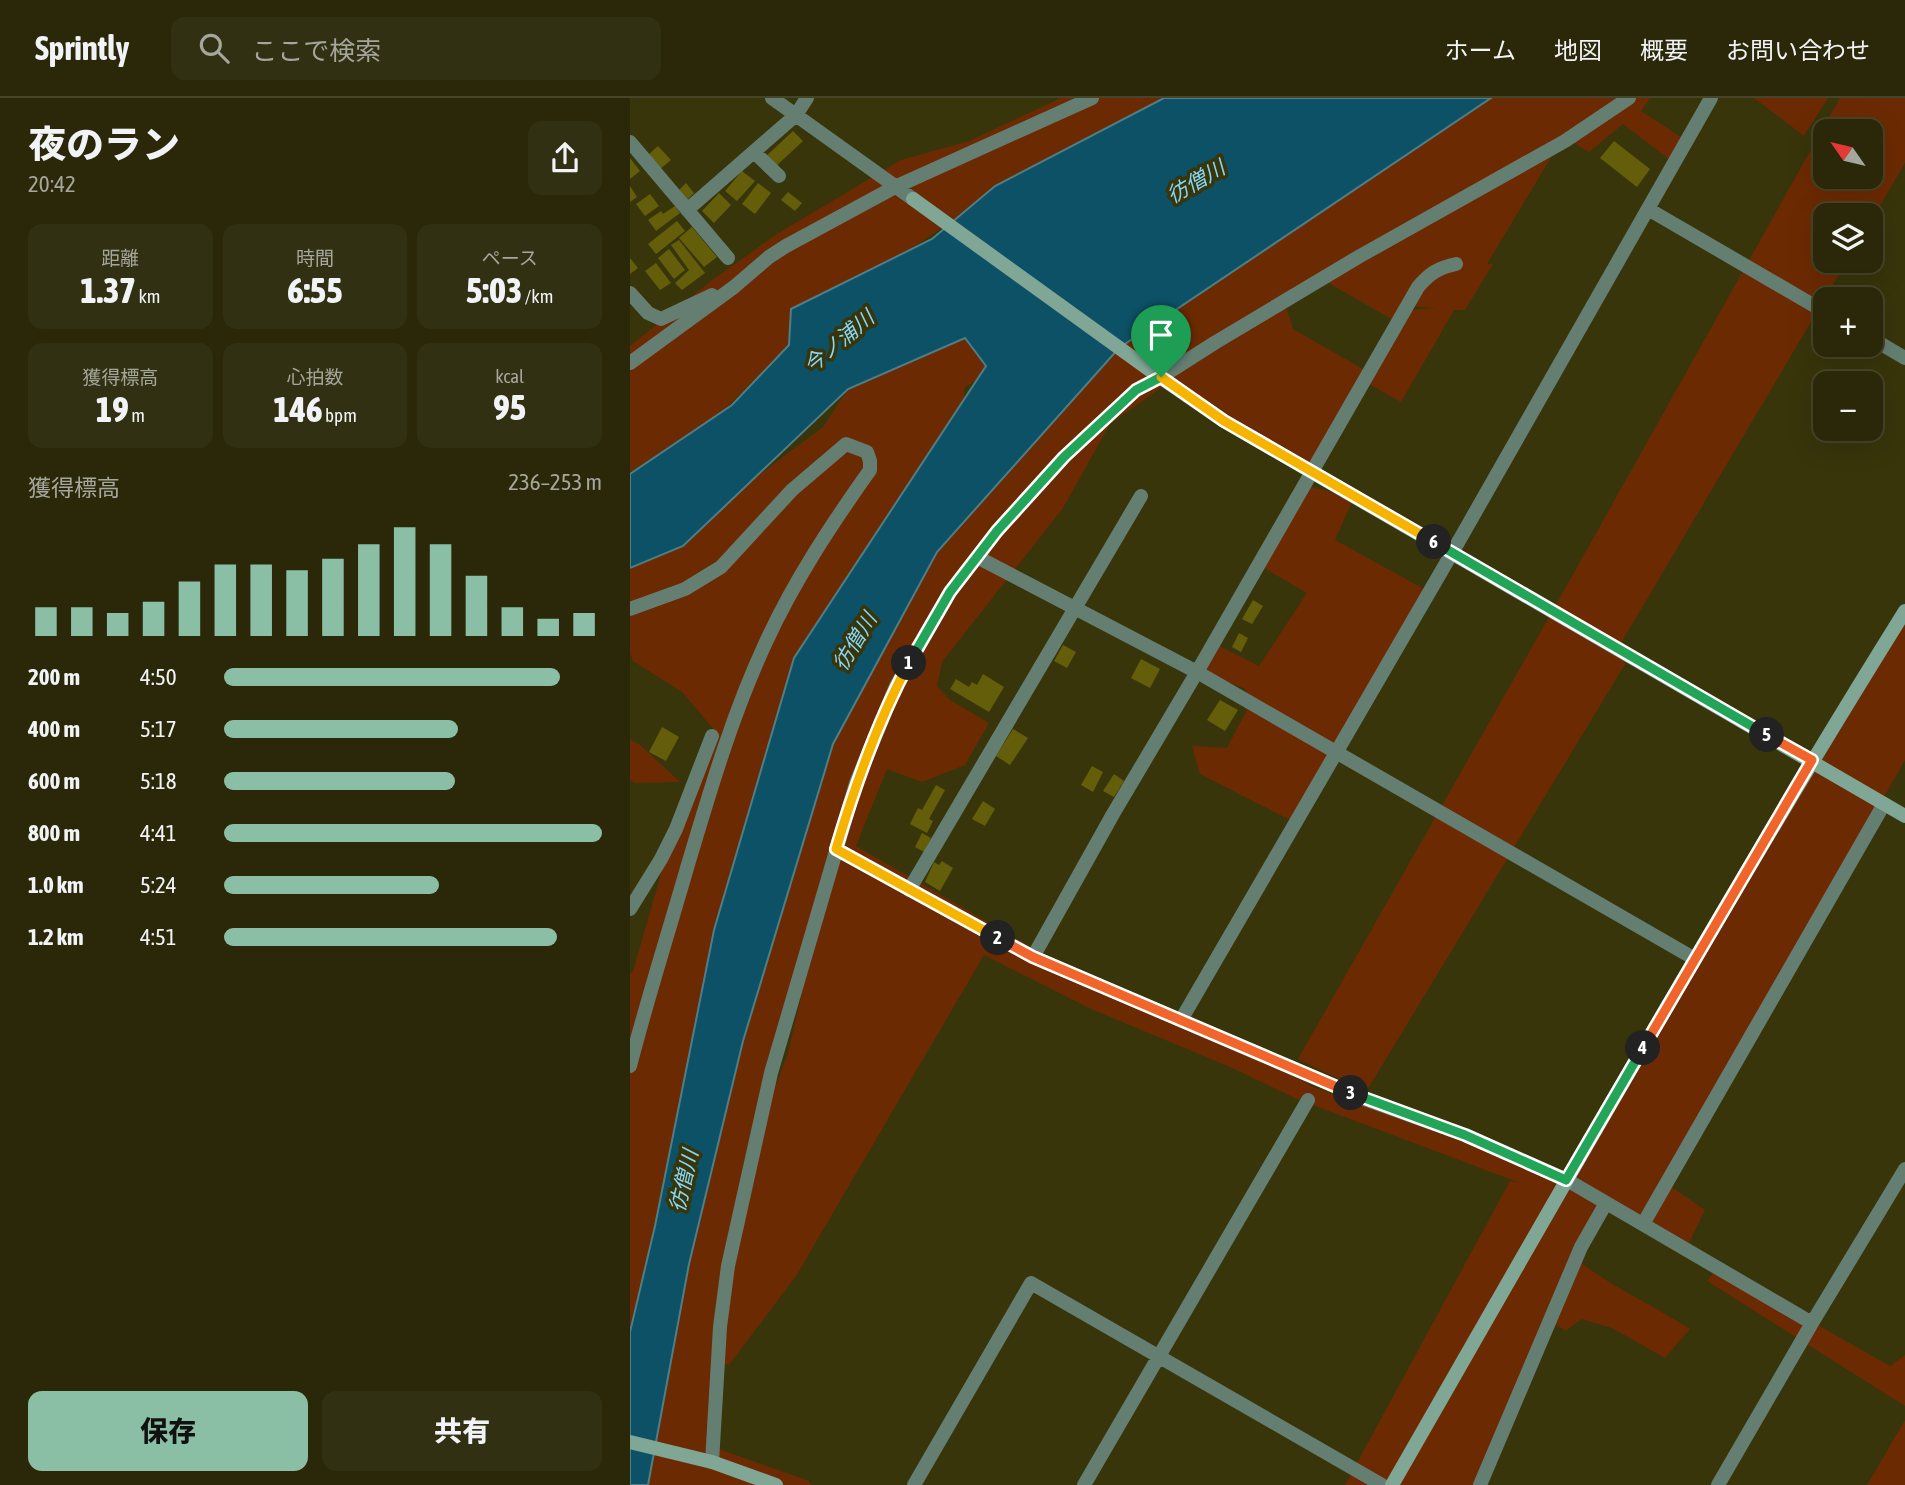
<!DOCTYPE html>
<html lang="ja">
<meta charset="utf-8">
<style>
body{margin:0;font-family:"Asap Condensed","Noto Sans JP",sans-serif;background:#323012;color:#f1f3f6;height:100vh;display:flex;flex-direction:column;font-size:26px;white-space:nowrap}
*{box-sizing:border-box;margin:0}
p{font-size:23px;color:#a5a69c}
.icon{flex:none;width:38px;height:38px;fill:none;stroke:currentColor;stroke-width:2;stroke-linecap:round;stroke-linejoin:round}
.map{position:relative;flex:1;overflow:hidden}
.details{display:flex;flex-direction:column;background:#2a2808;width:630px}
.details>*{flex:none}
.needle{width:46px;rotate:304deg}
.tools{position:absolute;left:1183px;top:21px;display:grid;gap:14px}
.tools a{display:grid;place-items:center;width:70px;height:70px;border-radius:14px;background:#2a2808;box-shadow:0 7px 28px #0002,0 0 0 2px #464429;font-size:35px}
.pin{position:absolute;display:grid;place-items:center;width:60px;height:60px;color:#fff;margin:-72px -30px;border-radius:50% 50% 50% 0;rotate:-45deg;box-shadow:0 0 7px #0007}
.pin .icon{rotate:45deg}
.km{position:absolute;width:35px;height:35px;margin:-18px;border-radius:50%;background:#222;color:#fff;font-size:19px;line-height:35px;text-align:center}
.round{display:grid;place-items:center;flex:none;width:74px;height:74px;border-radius:14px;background:#323012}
.head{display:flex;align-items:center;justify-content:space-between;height:119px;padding:0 28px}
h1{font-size:38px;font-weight:800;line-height:52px}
.metrics{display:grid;grid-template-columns:repeat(3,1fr);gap:10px;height:119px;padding:7px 28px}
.metrics div{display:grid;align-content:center;border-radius:14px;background:#323012;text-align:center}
.metrics b{font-size:35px;font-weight:800}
.metrics small{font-size:19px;font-weight:400}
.metrics p{font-size:19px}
.chart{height:196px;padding:14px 28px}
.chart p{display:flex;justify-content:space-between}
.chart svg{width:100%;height:126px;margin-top:7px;stroke:#8abfa5;stroke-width:6}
.primary-button{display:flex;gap:14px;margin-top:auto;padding:14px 28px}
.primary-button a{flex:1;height:80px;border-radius:14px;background:#8abfa5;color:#111;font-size:28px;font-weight:800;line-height:80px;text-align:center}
.primary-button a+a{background:#323012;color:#f1f3f6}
ul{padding:0 28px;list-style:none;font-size:23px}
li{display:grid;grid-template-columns:112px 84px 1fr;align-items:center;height:52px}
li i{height:18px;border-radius:9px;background:#8abfa5}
header{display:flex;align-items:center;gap:42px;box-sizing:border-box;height:98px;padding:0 35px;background:#2a2808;border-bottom:2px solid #464429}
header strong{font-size:33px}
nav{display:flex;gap:38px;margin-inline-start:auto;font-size:24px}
.search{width:490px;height:63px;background:#323012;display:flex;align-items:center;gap:18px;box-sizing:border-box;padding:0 24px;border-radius:14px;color:#a5a69c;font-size:26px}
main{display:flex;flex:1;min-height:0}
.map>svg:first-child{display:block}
.green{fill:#6c2a02;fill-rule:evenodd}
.water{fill:#0d5167;stroke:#4f7e85;stroke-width:2}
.building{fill:#645e0a}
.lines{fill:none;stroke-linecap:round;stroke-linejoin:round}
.street{stroke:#657e72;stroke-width:14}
.secondary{stroke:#80a795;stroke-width:14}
.split-1-casing{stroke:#fff;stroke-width:14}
.split-2-casing{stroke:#fff;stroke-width:14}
.split-3-casing{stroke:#fff;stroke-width:14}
.split-4-casing{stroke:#fff;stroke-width:14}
.split-5-casing{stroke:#fff;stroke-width:14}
.split-6-casing{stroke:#fff;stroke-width:14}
.split-7-casing{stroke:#fff;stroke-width:14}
.split-1{stroke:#22a559;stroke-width:9}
.split-2{stroke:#f5b400;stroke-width:9}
.split-3{stroke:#f0652b;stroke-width:9}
.split-4{stroke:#22a559;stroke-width:9}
.split-5{stroke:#f0652b;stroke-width:9}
.split-6{stroke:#22a559;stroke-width:9}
.split-7{stroke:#f5b400;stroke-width:9}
.labels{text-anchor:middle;stroke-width:7;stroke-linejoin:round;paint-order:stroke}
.water-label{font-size:21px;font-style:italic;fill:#86d7f7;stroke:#38350b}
</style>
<header>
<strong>Sprintly</strong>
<div class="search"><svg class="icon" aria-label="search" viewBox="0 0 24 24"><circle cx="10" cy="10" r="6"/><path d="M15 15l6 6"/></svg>ここで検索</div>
<nav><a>ホーム</a><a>地図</a><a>概要</a><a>お問い合わせ</a></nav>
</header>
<main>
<section class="details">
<div class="head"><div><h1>夜のラン</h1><p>20:42</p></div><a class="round"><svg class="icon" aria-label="share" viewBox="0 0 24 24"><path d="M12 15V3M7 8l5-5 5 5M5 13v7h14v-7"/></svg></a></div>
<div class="metrics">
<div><p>距離</p><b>1.37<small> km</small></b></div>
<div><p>時間</p><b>6:55</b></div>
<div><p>ペース</p><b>5:03<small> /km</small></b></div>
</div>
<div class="metrics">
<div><p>獲得標高</p><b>19<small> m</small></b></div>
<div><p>心拍数</p><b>146<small> bpm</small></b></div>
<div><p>kcal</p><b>95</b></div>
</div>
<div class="chart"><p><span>獲得標高</span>236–253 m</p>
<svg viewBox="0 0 160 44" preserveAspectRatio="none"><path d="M5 44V34M15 44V34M25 44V36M35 44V32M45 44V25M55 44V19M65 44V19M75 44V21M85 44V17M95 44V12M105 44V6M115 44V12M125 44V23M135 44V34M145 44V38M155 44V36"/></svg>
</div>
<ul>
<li><b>200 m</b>4:50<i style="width:89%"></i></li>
<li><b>400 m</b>5:17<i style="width:62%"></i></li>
<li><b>600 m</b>5:18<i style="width:61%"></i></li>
<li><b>800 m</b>4:41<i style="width:100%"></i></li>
<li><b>1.0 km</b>5:24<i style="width:57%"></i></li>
<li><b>1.2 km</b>4:51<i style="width:88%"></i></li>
</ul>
<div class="primary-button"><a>保存</a><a>共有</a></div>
</section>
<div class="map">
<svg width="1275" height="1387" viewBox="0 0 1275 1387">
<rect width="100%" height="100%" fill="#38350b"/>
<path class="green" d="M 431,0 L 534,0 L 398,71 L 275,155 L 162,211 L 159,247 L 91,315 L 0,374 L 0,248 L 81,183 L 147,136 L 271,62 L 339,43 Z
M 857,0 L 1020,0 L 1011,13 L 1057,43 L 1044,65 L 993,26 L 959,54 L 937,41 L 929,46 L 857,166 L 863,166 L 835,212 L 824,212 L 771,304 L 739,286 L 781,212 L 805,210 L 777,208 L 767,224 L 691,181 L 654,203 L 663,231 L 738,274 L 682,375 L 538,285 L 480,326 L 433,410 L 312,564 L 307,588 L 320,602 L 359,625 L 335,667 L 292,684 L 257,671 L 226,748 L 467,887 L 650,966 L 683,989 L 853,1045 L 936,1082 L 1275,525 L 1275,662 L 1036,1085 L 1075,1112 L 1056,1151 L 976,1105 L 949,1163 C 983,1190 1023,1207 1060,1231 L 1035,1260 L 982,1230 L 951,1221 L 936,1233 L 921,1223 L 844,1387 L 715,1387 L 880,1083 L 890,1085 L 667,1001 L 600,969 L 459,910 L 354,857 L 166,1178 L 99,1267 L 88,1264 L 83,1349 L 179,1383 L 181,1387 L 0,1387 L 0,876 L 3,873 L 33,769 L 86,634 L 52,594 L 3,563 L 0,555 L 0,469 L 13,464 L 193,329 L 218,291 L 335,240 L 357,269 L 350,280 L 334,290 L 334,301 L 380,370 L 489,250 ZM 176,877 L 158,955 L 139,1005 Z
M 1124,0 L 1198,0 L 1174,38 Z
M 1210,0 L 1275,0 L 1275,65 L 1241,123 L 1241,117 L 1195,117 L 1195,163 L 1217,163 L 991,545 L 1000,558 L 739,989 L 727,990 L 668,961 L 923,512 ZM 1195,33 L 1241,33 L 1241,79 L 1195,79 Z
M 681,389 L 724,399 L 705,442 L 794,491 L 666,725 L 570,676 L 562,648 L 597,650 L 621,604 L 614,590 L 567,574 L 589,548 L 629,568 L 677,495 L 629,467 Z
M 0,642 L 9,646 L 50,684 L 5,685 L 0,682 Z
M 1087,1170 L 1260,1268 L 1275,1257 L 1275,1308 L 1077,1183 Z
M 1275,1322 L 1275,1387 L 1237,1387 Z"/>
<path class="water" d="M 534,0 L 861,0 L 489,250 L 307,454 L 203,646 L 113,943 L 59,1166 L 18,1387 L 0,1387 L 0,1234 L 25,1128 L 84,832 L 164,560 L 356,268 L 335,240 L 218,291 L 53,448 L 0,470 L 0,376 L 102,307 L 159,247 L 161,211 L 302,141 L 365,88 Z"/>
<path class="building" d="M 163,33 L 173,43 L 144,70 L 134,60 Z
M 984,43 L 1020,71 L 1007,89 L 970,60 Z
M 28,48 L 41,62 L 29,72 L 17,58 Z
M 0,60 L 10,73 L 0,81 Z
M 112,73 L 125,83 L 107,103 L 95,93 Z
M 56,85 L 64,95 L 56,103 L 47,94 Z
M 128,85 L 141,95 L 125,116 L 112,106 Z
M 0,88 L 7,99 L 0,104 Z
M 158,94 L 172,105 L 165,113 L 151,102 Z
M 89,95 L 101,107 L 84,125 L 72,113 Z
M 20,96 L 29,108 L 15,118 L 6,106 Z
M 45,108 L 50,115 L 26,133 L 18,122 L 31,113 L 33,116 Z
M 47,123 L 55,133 L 26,156 L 18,146 Z
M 62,129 L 87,159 L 74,169 L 49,140 Z
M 49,142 L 75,175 L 52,192 L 45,185 L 59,172 L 41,147 Z
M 39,151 L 55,172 L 44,181 L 28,160 Z
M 0,160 L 8,170 L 0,176 Z
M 26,165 L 41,185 L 30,192 L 15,173 Z
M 623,502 L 633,508 L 622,526 L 612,521 Z
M 609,535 L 618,540 L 611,554 L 602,549 Z
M 433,547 L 446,554 L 437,570 L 424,563 Z
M 511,561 L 530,571 L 520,590 L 501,580 Z
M 353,576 L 374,589 L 359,614 L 320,591 L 326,581 L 339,589 L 342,584 L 347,587 Z
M 590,602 L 608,612 L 595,633 L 577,622 Z
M 32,629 L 49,639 L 36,663 L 19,654 Z
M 383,631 L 398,640 L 380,667 L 366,658 Z
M 462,668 L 473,674 L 463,694 L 451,687 Z
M 484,676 L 494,683 L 484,699 L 473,693 Z
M 306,687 L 315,692 L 299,721 L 303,723 L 297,735 L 280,726 L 288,710 L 292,712 Z
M 353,703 L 365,711 L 355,728 L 342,721 Z
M 292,735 L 301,740 L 294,754 L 285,749 Z
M 312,763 L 323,770 L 310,793 L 295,784 L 304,764 L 309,767 Z"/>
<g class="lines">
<path class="street" d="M 142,0 L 283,101
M 0,44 L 98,160
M 125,55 L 149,78
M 1018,111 L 1195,214
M 57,112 L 166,17 L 177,0
M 0,195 L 18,215 L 31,221 L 82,197
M 1241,240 L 1275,260
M 0,265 L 104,189 L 139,159 L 156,148 L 265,89 L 462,0
M 347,459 L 567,574 L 1065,861
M 0,511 L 55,491 L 91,469 L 162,392 L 216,346 L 237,354 L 240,363 L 240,372 C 201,427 164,483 136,544 C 102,617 80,693 57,770 C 38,836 17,902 0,968
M 206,751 L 403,859 L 737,1002 L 835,1037 L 937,1082 L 1182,1225
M 279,792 L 511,398
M 0,811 L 31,761 L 46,731 L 82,638
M 403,859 L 483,716 L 567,574 L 788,189 C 800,175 808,170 826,166
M 551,922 L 822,455 L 1081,0
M 1013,1126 L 1254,706
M 82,1364 L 90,1229 L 98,1168 L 141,975 L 226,685 L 266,588 L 320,494 L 367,433 L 434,359 L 506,292 L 531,279 L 586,244 L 730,158 L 935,43 L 999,0
M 284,1387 L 401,1185 L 752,1387
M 454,1387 L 678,1002
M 850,1387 L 951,1149 L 976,1105
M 1088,1387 L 1182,1225 L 1275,1071"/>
<path class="secondary" d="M 283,101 L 524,275 L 594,323 L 1275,718
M 0,1344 L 82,1364 L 146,1387
M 762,1387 C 930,1094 1096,800 1275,513"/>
</g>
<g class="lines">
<g class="split-1-casing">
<path id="split-1" d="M 279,565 L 320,494 L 367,433 L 434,359 L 506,292 L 531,279"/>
</g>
<g class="split-2-casing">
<path id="split-2" d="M 279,565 C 247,624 225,687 206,751 L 368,840"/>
</g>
<g class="split-3-casing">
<path id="split-3" d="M 368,840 L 403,859 L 721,995"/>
</g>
<g class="split-4-casing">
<path id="split-4" d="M 721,995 L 835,1037 L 936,1082 L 1013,950"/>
</g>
<g class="split-5-casing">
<path id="split-5" d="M 1013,950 L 1182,662 L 1137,637"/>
</g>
<g class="split-6-casing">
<path id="split-6" d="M 804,444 L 1137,637"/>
</g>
<g class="split-7-casing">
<path id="split-7" d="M 531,279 L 594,323 L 804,444"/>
</g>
<use href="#split-1" class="split-1"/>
<use href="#split-2" class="split-2"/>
<use href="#split-3" class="split-3"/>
<use href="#split-4" class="split-4"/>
<use href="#split-5" class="split-5"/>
<use href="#split-6" class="split-6"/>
<use href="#split-7" class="split-7"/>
</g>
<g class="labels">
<g class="water-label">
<text transform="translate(566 84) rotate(-30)" y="7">彷僧川</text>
<text transform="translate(209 244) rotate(-40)" y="7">今ノ浦川</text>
<text transform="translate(225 544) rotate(-59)" y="7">彷僧川</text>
<text transform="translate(54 1083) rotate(-77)" y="7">彷僧川</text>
</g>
</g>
</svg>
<div class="tools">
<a><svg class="needle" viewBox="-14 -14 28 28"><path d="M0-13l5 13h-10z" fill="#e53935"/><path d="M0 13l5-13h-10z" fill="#a5a69c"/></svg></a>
<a><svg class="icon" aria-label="layers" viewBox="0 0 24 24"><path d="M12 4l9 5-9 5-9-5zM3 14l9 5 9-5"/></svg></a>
<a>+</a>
<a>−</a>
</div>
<div class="pin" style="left:531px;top:279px;background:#1e9e55"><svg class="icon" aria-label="arrive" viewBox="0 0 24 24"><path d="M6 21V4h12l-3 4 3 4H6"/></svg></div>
<b class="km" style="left:279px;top:565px">1</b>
<b class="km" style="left:368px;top:840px">2</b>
<b class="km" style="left:721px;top:995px">3</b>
<b class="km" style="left:1013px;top:950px">4</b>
<b class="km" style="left:1137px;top:637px">5</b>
<b class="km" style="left:804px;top:444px">6</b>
</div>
</main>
